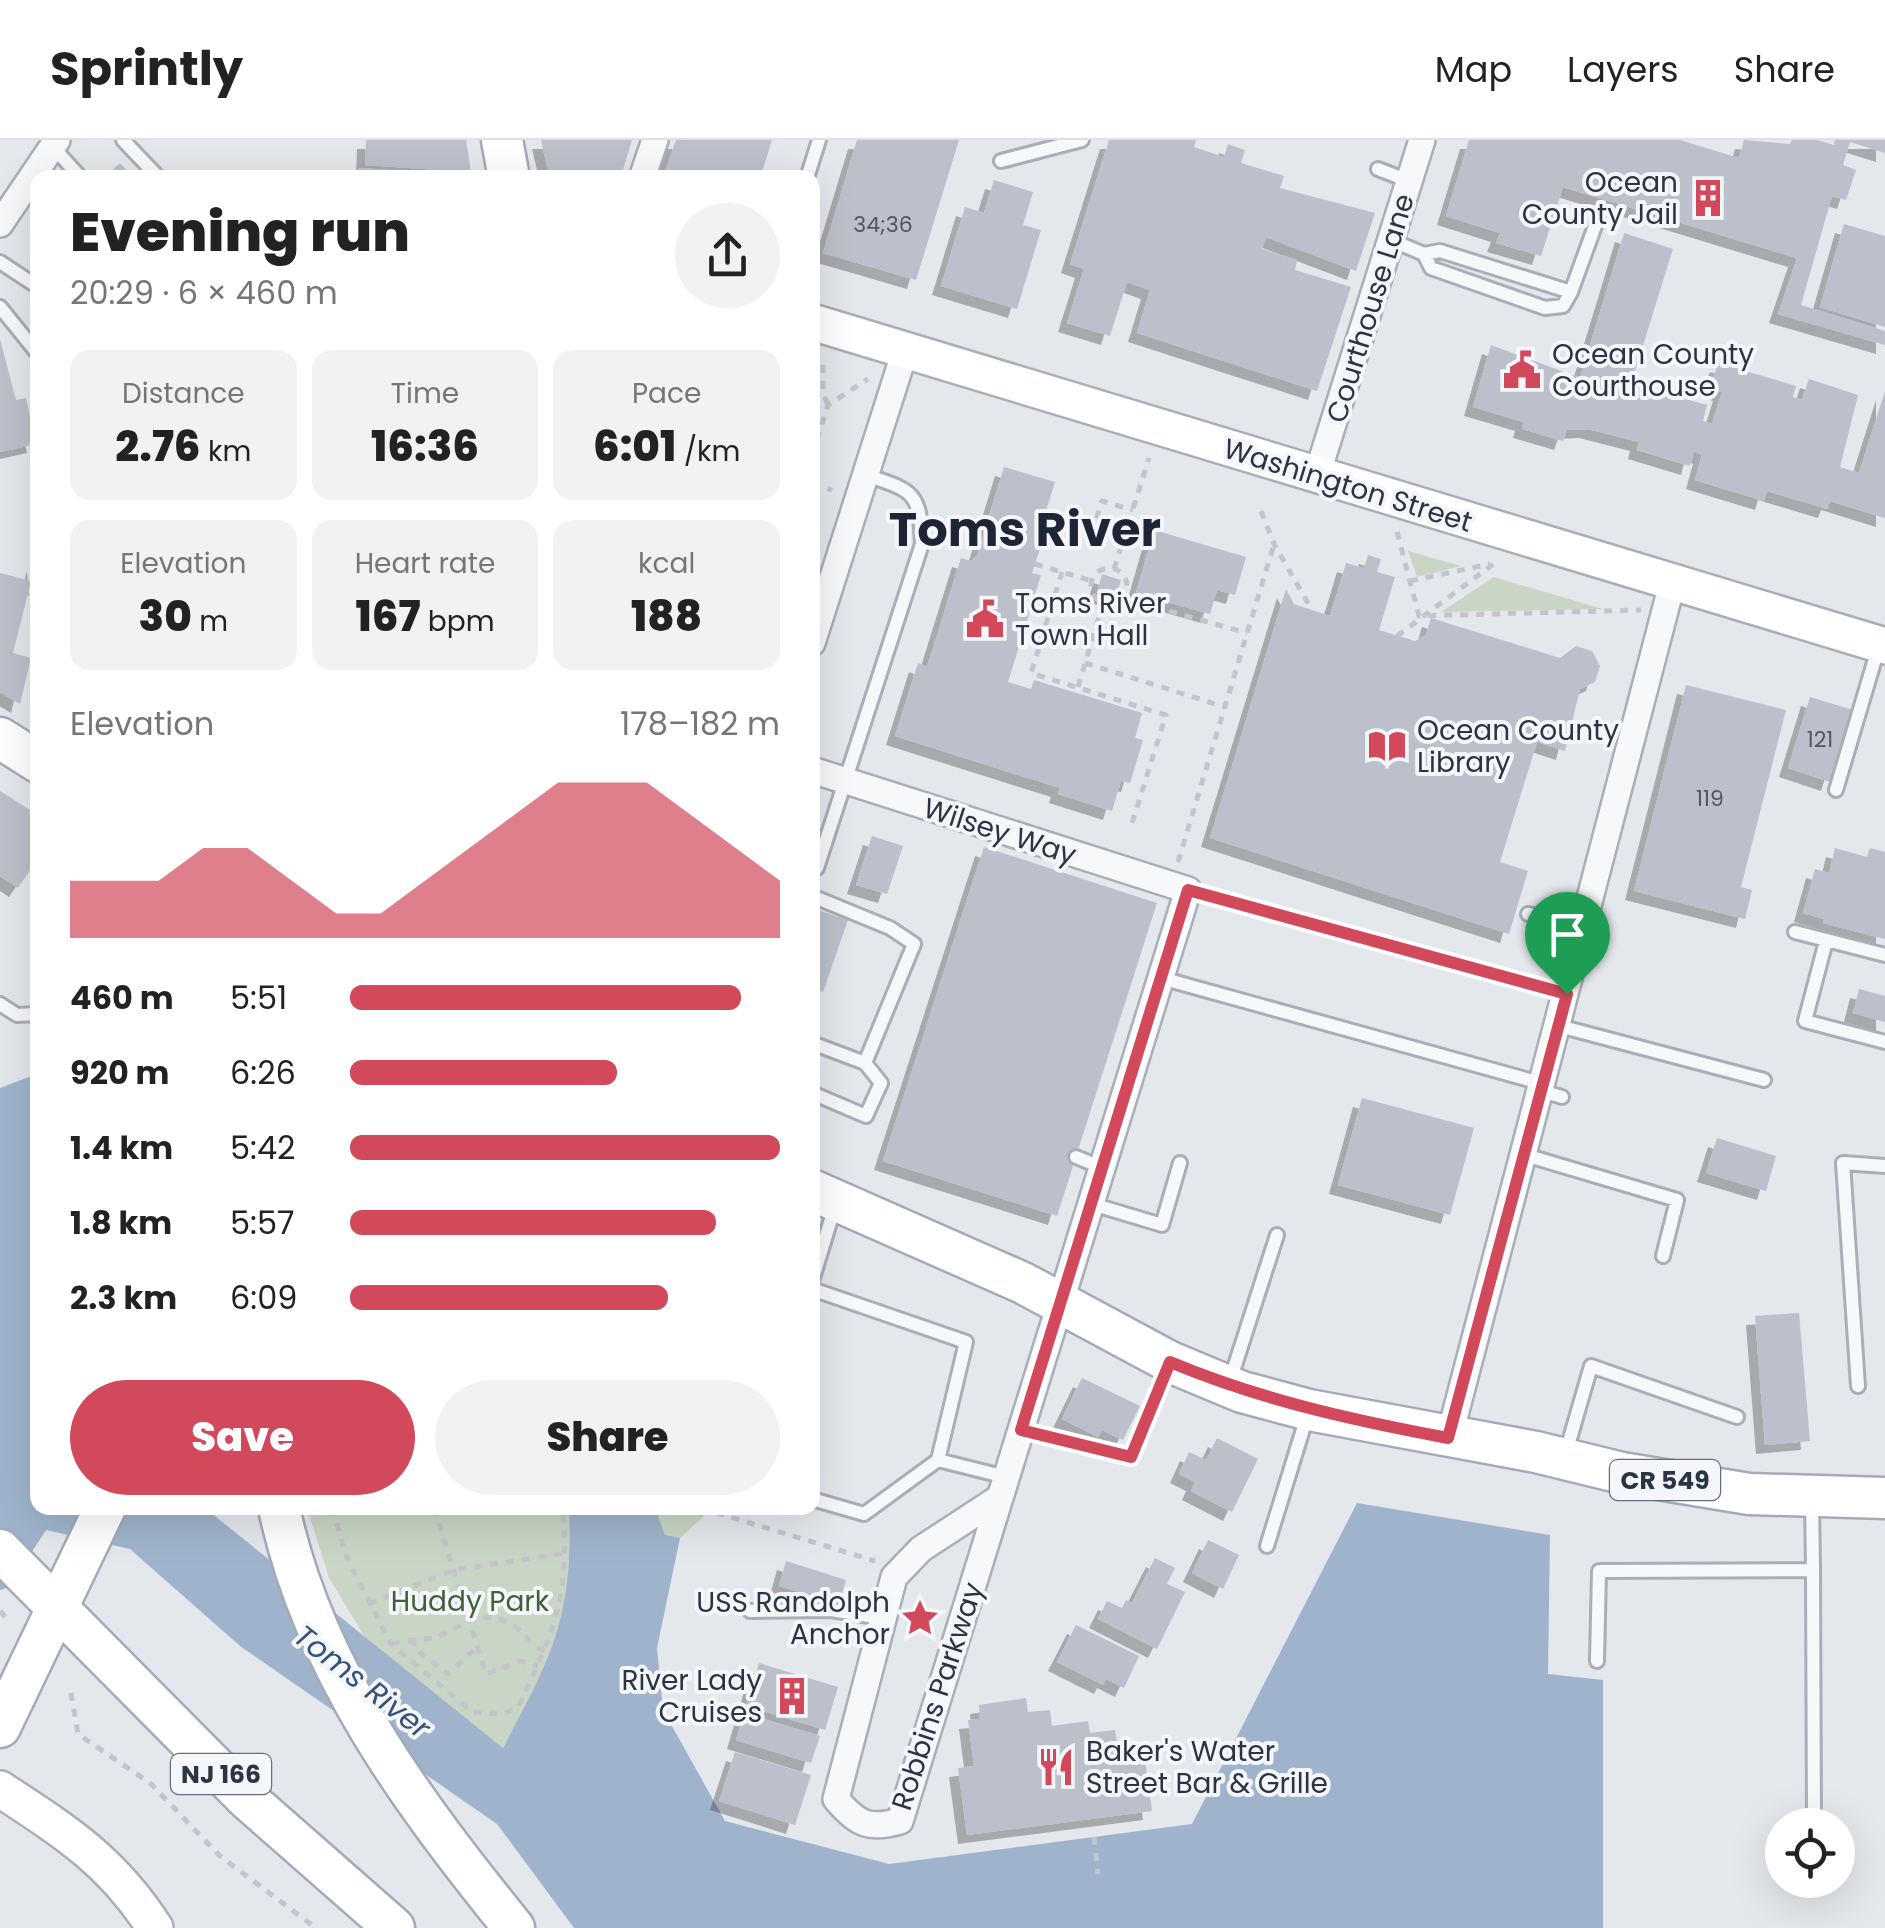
<!DOCTYPE html>
<meta charset="utf-8">
<style>
body{margin:0;font-family:Poppins,sans-serif;background:#f2f2f2;color:#222;height:100vh;display:flex;flex-direction:column;font-size:38px;white-space:nowrap}
*{box-sizing:border-box;margin:0}
p{font-size:32px;color:#767676}
.icon{flex:none;width:55px;height:55px;fill:none;stroke:currentColor;stroke-width:2;stroke-linecap:round;stroke-linejoin:round}
.map{position:relative;flex:1;overflow:hidden}
.side{position:absolute;left:30px;top:30px;width:790px;height:1345px;display:flex;flex-direction:column;background:#fff;border-radius:20px;box-shadow:0 10px 40px #0002}
.side>*{flex:none}
.buttons{position:absolute;left:1765px;top:1668px;display:grid;gap:20px}
.buttons a{display:grid;place-items:center;width:90px;height:90px;border-radius:50%;background:#fff;box-shadow:0 10px 40px #0002;font-size:50px}
.pin{position:absolute;display:grid;place-items:center;width:85px;height:85px;color:#fff;margin:-102px -42px;border-radius:50% 50% 50% 0;rotate:-45deg;box-shadow:0 0 10px #0007}
.pin .icon{rotate:45deg}
.round{display:grid;place-items:center;flex:none;width:105px;height:105px;border-radius:52px;background:#f2f2f2}
.head{display:flex;align-items:center;justify-content:space-between;height:170px;padding:0 40px}
h1{font-size:55px;font-weight:800;line-height:75px}
.stats{display:grid;grid-template-columns:repeat(3,1fr);gap:15px;height:170px;padding:10px 40px}
.stats div{display:grid;align-content:center;border-radius:20px;background:#f2f2f2;text-align:center}
.stats b{font-size:42px;font-weight:800}
.stats small{font-size:28px;font-weight:400}
.stats p{font-size:28px}
.chart{height:280px;padding:20px 40px}
.chart p{display:flex;justify-content:space-between}
.chart svg{width:100%;height:180px;margin-top:10px;fill:#d1495b;opacity:.7}
.cta{display:flex;gap:20px;margin-top:auto;padding:20px 40px}
.cta a{flex:1;height:115px;border-radius:60px;background:#d1495b;color:#fff;font-size:40px;font-weight:800;line-height:115px;text-align:center}
.cta a+a{background:#f2f2f2;color:#222}
ul{padding:0 40px;list-style:none;font-size:32px}
li{display:grid;grid-template-columns:160px 120px 1fr;align-items:center;height:75px}
li i{height:25px;border-radius:12px;background:#d1495b}
header{display:flex;align-items:center;gap:60px;box-sizing:border-box;height:140px;padding:0 50px;background:#fff;border-bottom:2px solid #e0e0e0}
header strong{font-size:48px}
nav{display:flex;gap:55px;margin-inline-start:auto;font-size:35px}
.map>svg:first-child{display:block}
.green{fill:#c9d6c5}
.water{fill:#9fb4cc}
.building{fill:#bbc0ca;filter:url(#shadow)}
.lines{fill:none;stroke-linecap:round;stroke-linejoin:round}
.lane-casing{stroke:#a9aeb7;stroke-width:18}
.street-casing{stroke:#a9aeb7;stroke-width:30}
.secondary-casing{stroke:#a9aeb7;stroke-width:40}
.primary-casing{stroke:#a3abb8;stroke-width:45}
.path{stroke:#c2c5cb;stroke-width:5;stroke-dasharray:8 8;stroke-linecap:butt}
.lane{stroke:#f7f8fa;stroke-width:12}
.street{stroke:#f7f8fa;stroke-width:25}
.secondary{stroke:#fff;stroke-width:35}
.primary{stroke:#fff;stroke-width:40}
.route-casing{stroke:#fff;stroke-width:20}
.route{stroke:#d1495b;stroke-width:12}
.labels{text-anchor:middle;stroke-width:8;stroke-linejoin:round;paint-order:stroke}
.number-label{font-size:22px;fill:#4f5766}
.shield{fill:#f4f6f9;stroke:#676e7b;stroke-width:2.5}
.shield-label{font-size:25px;font-weight:bold;fill:#2b3445}
.poi-label{font-size:28px;fill:#2b3445;stroke:#f4f6f9;text-anchor:start}
.street-label{font-size:28px;fill:#2b3445;stroke:#f4f6f9}
.park-label{font-size:28px;fill:#3f6138;stroke:#f4f6f9}
.water-label{font-size:30px;font-style:italic;fill:#34527a;stroke:#f4f6f9}
.town-label{font-size:48px;font-weight:bold;fill:#1d2536;stroke:#f4f6f9}
</style>
<header>
<strong>Sprintly</strong>
<nav><a>Map</a><a>Layers</a><a>Share</a></nav>
</header>
<div class="map">
<svg width="1885" height="1788" viewBox="0 0 1885 1788">
<defs>
<filter id="shadow"><feDropShadow dx="-9" dy="9" stdDeviation="0" flood-color="#0004"/></filter>
</defs>
<rect width="100%" height="100%" fill="#e4e7ec"/>
<path class="green" d="M 1408,411 L 1461,426 L 1417,437 Z
M 1494,437 L 1603,469 L 1441,472 Z
M 307,1368 L 569,1368 C 573,1477 553,1514 503,1608 L 366,1499 L 329,1438 Z
M 655,1368 L 706,1368 L 703,1377 L 680,1398 L 665,1396 Z"/>
<path class="water" d="M 37,934 L 38,1368 L 205,1368 L 503,1608 C 553,1514 573,1477 569,1368 L 655,1368 L 665,1395 L 680,1398 L 657,1508 L 663,1570 L 725,1681 L 889,1724 L 1192,1684 L 1357,1363 L 1550,1395 L 1548,1534 L 1603,1540 L 1603,1788 L 574,1788 L 497,1684 L 240,1506 L 130,1409 L 46,1390 L 9,1447 L 0,1450 L 0,948 Z"/>
<path class="building" d="M 366,0 L 466,0 L 471,32 L 365,25 Z
M 541,0 L 632,0 L 622,33 L 563,31 L 562,38 L 550,38 Z
M 676,0 L 772,0 L 760,38 L 663,38 Z
M 857,0 L 959,0 L 916,140 L 823,113 Z
M 1109,0 L 1196,0 L 1194,7 L 1224,17 L 1228,4 L 1245,10 L 1241,23 L 1284,36 L 1280,48 L 1375,73 L 1356,131 L 1266,97 L 1262,109 L 1297,120 L 1295,130 L 1351,147 L 1317,251 L 1137,193 L 1150,150 L 1127,142 L 1110,196 L 1067,183 L 1084,129 L 1070,124 Z
M 1469,0 L 1680,0 L 1739,18 L 1744,0 L 1790,4 L 1792,0 L 1817,0 L 1834,5 L 1835,0 L 1885,0 L 1885,13 L 1850,2 L 1843,25 L 1856,30 L 1846,60 L 1832,56 L 1801,165 L 1885,191 L 1885,205 L 1778,174 L 1797,118 L 1563,47 L 1541,116 L 1496,103 L 1500,93 L 1446,76 Z
M 120,23 L 134,38 L 104,38 L 108,34 Z
M 359,28 L 462,35 L 462,38 L 358,38 Z
M 994,40 L 1033,52 L 1023,85 L 1041,90 L 1017,169 L 941,146 L 965,67 L 984,73 Z
M 1844,84 L 1885,96 L 1885,187 L 1820,167 Z
M 1624,93 L 1673,109 L 1631,244 L 1707,265 L 1703,281 L 1712,284 L 1722,252 L 1708,248 L 1719,223 L 1796,246 L 1793,257 L 1802,260 L 1809,239 L 1858,255 L 1840,327 L 1859,333 L 1885,251 L 1885,378 L 1830,361 L 1827,369 L 1767,351 L 1764,361 L 1695,340 L 1702,315 L 1694,311 L 1690,326 L 1637,310 L 1639,302 L 1588,289 L 1567,290 L 1563,301 L 1522,289 L 1524,282 L 1473,267 L 1491,205 L 1580,238 Z
M 0,199 L 16,260 L 26,258 L 36,304 L 0,312 Z
M 1004,327 L 1055,342 L 1045,374 L 1051,375 L 1032,433 L 1041,435 L 1008,542 L 1031,549 L 1034,540 L 1142,573 L 1135,598 L 1143,600 L 1130,643 L 1121,641 L 1112,671 L 1058,654 L 1060,648 L 895,596 L 918,523 L 927,527 L 961,418 L 971,421 L 977,415 Z
M 1154,390 L 1246,417 L 1235,455 L 1217,450 L 1210,474 L 1136,453 Z
M 1368,415 L 1381,419 L 1377,432 L 1395,437 L 1379,490 L 1415,501 L 1426,495 L 1431,478 L 1560,518 L 1576,506 L 1592,511 L 1600,526 L 1595,542 L 1580,549 L 1565,611 L 1537,602 L 1500,722 L 1528,731 L 1509,794 L 1210,698 L 1286,449 L 1294,464 L 1330,476 L 1346,423 L 1364,428 Z
M 36,422 L 38,447 L 30,445 L 13,513 L 31,518 L 20,564 L 0,552 L 0,433 L 31,441 Z
M 1102,434 L 1121,440 L 1115,459 L 1097,453 Z
M 1686,545 L 1786,570 L 1741,747 L 1752,750 L 1745,779 L 1634,751 Z
M 1810,557 L 1853,570 L 1830,642 L 1788,628 Z
M 0,651 L 38,675 L 38,718 L 18,748 L 0,736 Z
M 872,696 L 903,706 L 887,754 L 856,745 Z
M 984,707 L 1157,763 L 1057,1076 L 883,1021 Z
M 1835,708 L 1867,717 L 1870,708 L 1885,712 L 1885,799 L 1823,783 L 1824,779 L 1803,773 L 1815,729 L 1829,733 Z
M 812,768 L 848,780 L 823,852 L 812,848 Z
M 1859,849 L 1885,856 L 1885,882 L 1853,873 Z
M 1362,958 L 1474,988 L 1450,1075 L 1338,1045 Z
M 1717,998 L 1776,1016 L 1766,1051 L 1706,1033 Z
M 1799,1173 L 1810,1301 L 1765,1305 L 1755,1176 Z
M 1082,1238 L 1140,1266 L 1123,1300 L 1102,1290 L 1098,1297 L 1062,1279 Z
M 1217,1298 L 1258,1319 L 1232,1372 L 1191,1351 L 1195,1342 L 1179,1334 L 1189,1312 L 1206,1320 Z
M 1208,1400 L 1239,1415 L 1223,1449 L 1192,1433 Z
M 1155,1418 L 1175,1428 L 1167,1444 L 1185,1452 L 1157,1509 L 1098,1479 L 1107,1461 L 1122,1468 L 1126,1460 L 1132,1463 Z
M 786,1421 L 846,1440 L 839,1464 L 779,1446 Z
M 1076,1485 L 1139,1516 L 1124,1548 L 1106,1539 L 1103,1545 L 1057,1522 Z
M 759,1523 L 838,1547 L 825,1590 L 746,1566 Z
M 1026,1558 L 1028,1572 L 1050,1570 L 1052,1586 L 1088,1581 L 1090,1593 L 1115,1590 L 1118,1608 L 1143,1604 L 1152,1671 L 967,1695 L 958,1628 L 974,1626 L 968,1580 L 980,1579 L 979,1565 Z
M 744,1573 L 820,1596 L 811,1623 L 736,1600 Z
M 735,1612 L 811,1635 L 795,1685 L 719,1661 Z"/>
<g class="lines">
<g class="lane-casing">
<path id="lane" d="M 123,0 L 159,38
M 53,7 L 81,38
M 1001,21 L 1082,0
M 1378,29 L 1409,41
M 807,38 L 819,0
M 1391,100 L 1424,114
M 1440,111 L 1571,152 L 1563,166 L 1545,168 L 1431,128 L 1424,114 Z
M 0,122 L 38,147
M 1571,152 L 1599,75
M 0,167 L 38,214
M 1836,650 L 1878,509
M 817,728 L 922,404 C 920,352 914,351 866,335
M 1188,750 L 1566,854
M 812,756 L 890,788 L 914,804 L 865,923
M 1528,774 L 1585,784
M 1795,792 L 1885,815
M 1826,801 L 1805,881 L 1885,902
M 1161,838 L 1544,944
M 0,864 L 17,875 L 38,874
M 1559,886 L 1764,940
M 812,903 L 865,923 L 881,943 L 866,976 L 812,953
M 1542,951 L 1562,957
M 1525,1015 L 1677,1060 L 1663,1116
M 1076,1017 L 1103,1028
M 1092,1064 L 1162,1085 L 1180,1023
M 812,1141 L 836,1063
M 812,1149 L 966,1202 L 938,1320 L 864,1374 L 812,1359
M 1229,1244 L 1277,1095
M 1858,1246 L 1843,1023 L 1885,1026
M 1021,1291 L 1131,1317 L 1169,1225
M 1565,1316 L 1591,1226 L 1737,1277
M 938,1320 L 1006,1337
M 1267,1406 L 1308,1273
M 1813,1430 L 1814,1685
M 750,1471 L 831,1470 L 882,1478
M 1597,1521 L 1599,1431 L 1813,1430 L 1812,1360"/>
</g>
<g class="street-casing">
<path id="street" d="M 642,38 L 655,0
M 0,84 L 57,0
M 1317,335 L 1422,0
M 812,503 L 905,211
M 812,630 L 1188,750 L 900,1681 C 869,1690 857,1684 836,1659 L 894,1437 L 921,1409 L 999,1358
M 1449,1298 L 1672,444"/>
</g>
<g class="secondary-casing">
<path id="secondary" d="M 812,182 L 1885,506
M 0,1649 C 66,1692 112,1721 155,1788"/>
</g>
<g class="primary-casing">
<path id="primary" d="M 502,0 L 509,38
M 0,598 L 38,622
M 812,1050 L 1023,1143 L 1170,1222 L 1242,1252 L 1309,1270 L 1536,1312 L 1622,1333 L 1749,1354 L 1885,1358
M 279,1368 C 313,1529 412,1662 514,1788
M 0,1410 L 246,1658 L 394,1788
M 0,1587 L 105,1368"/>
</g>
<path class="path" d="M 823,225 L 823,253 L 828,265
M 812,315 L 828,265 L 868,239
M 812,343 L 832,350
M 1261,371 L 1274,404 L 1312,470
M 1125,389 L 1096,380 L 1102,361 L 1133,370
M 1397,392 L 1419,476 L 1641,470
M 1035,424 L 1092,441
M1091 446a18 18 0 1 1 36 0a18 18 0 1 1-36 0Z
M 1114,429 L 1149,318
M 1062,432 L 1031,533 L 1166,575 L 1132,683
M 1410,441 L 1490,424
M 1123,458 L 1247,493
M 1043,493 L 1090,507
M 1397,496 L 1496,422
M 1085,523 L 1225,567
M 1078,547 L 1103,463
M 1178,722 L 1274,404
M 332,1368 L 347,1418 L 391,1504 L 472,1572 L 502,1574 L 518,1568 C 556,1485 569,1460 563,1368
M 434,1368 L 486,1534 L 521,1521 L 538,1526
M 701,1368 L 875,1421
M 369,1464 L 454,1430 L 566,1413
M 0,1471 L 7,1479
M 414,1498 L 414,1508 L 448,1534 L 477,1507
M 392,1504 C 407,1499 426,1501 439,1496 C 468,1483 482,1467 514,1486 C 526,1493 530,1506 545,1511
M 71,1553 L 78,1594 L 150,1643 L 220,1716 L 316,1788
M 1094,1697 L 1098,1734"/>
<use href="#lane" class="lane"/>
<use href="#street" class="street"/>
<use href="#secondary" class="secondary"/>
<use href="#primary" class="primary"/>
</g>
<g class="lines">
<g class="route-casing">
<path id="route" d="M 1188,750 L 1567,854 L 1448,1298 C 1352,1280 1261,1260 1170,1222 L 1131,1317 L 1021,1290 Z"/>
</g>
<use href="#route" class="route"/>
</g>
<defs>
<g id="building-bare" transform="scale(3)"><path d="M-4-6H4V6H1V3H-1V6H-4ZM-2.5-4.3h1.7v1.8h-1.7ZM.8-4.3h1.7v1.8H.8ZM-2.5-1h1.7V.8h-1.7ZM.8-1h1.7V.8H.8Z" fill="#d1495b" stroke="#f4f6f9" stroke-width="2.5" paint-order="stroke"/></g>
<g id="civic-bare" transform="scale(3)"><path d="M-.6-6.5H3V-4.5H.6V-3L4-1V1h2V6H-6V1h2V-1L-.6-3ZM-1.2 2.5V6h2.4V2.5Z" fill="#d1495b" stroke="#f4f6f9" stroke-width="2.5" paint-order="stroke"/></g>
<g id="library-bare" transform="scale(3)"><path d="M-6-4Q-3-5.5-.7-3.5V5Q-3 3-6 4ZM6-4Q3-5.5 .7-3.5V5Q3 3 6 4Z" fill="#d1495b" stroke="#f4f6f9" stroke-width="2.5" paint-order="stroke"/></g>
<g id="sight-bare" transform="scale(3)"><path d="M0-6L1.8-2.2L6-1.7L2.9 1.2L3.7 5.4L0 3.3L-3.7 5.4L-2.9 1.2L-6-1.7L-1.8-2.2Z" fill="#d1495b" stroke="#f4f6f9" stroke-width="2.5" paint-order="stroke"/></g>
<g id="restaurant-bare" transform="scale(3)"><path d="M-5-6h1v4h1v-4h1v4h1v-4h1v5L-1.5 .5V6h-2V.5L-5-1ZM5-6V6H3V1.5H1.5Q1.5-4 5-6Z" fill="#d1495b" stroke="#f4f6f9" stroke-width="2.5" paint-order="stroke"/></g>
</defs>
<g fill-rule="evenodd">
<use href="#building-bare" x="1708" y="58"/>
<use href="#civic-bare" x="1522" y="230"/>
<use href="#civic-bare" x="985" y="479"/>
<use href="#library-bare" x="1387" y="606"/>
<use href="#sight-bare" x="920" y="1478"/>
<use href="#building-bare" x="792" y="1556"/>
<use href="#restaurant-bare" x="1056" y="1627"/>
</g>
<g class="labels">
<g class="number-label">
<text x="883" y="92">34;36</text>
<text x="1820" y="607">121</text>
<text x="1710" y="666">119</text>
</g>
<g class="shield">
<rect x="1610" y="1320" width="110" height="40" rx="8"/>
<rect x="171" y="1614" width="100" height="40" rx="8"/>
</g>
<g class="shield-label">
<text x="1665" y="1349">CR 549</text>
<text x="221" y="1643">NJ 166</text>
</g>
<g class="poi-label">
<text x="1678" y="52" text-anchor="end">Ocean<tspan x="1678" dy="32">County Jail</tspan></text>
<text x="1552" y="224">Ocean County<tspan x="1552" dy="32">Courthouse</tspan></text>
<text x="1015" y="473">Toms River<tspan x="1015" dy="32">Town Hall</tspan></text>
<text x="1417" y="600">Ocean County<tspan x="1417" dy="32">Library</tspan></text>
<text x="890" y="1472" text-anchor="end">USS Randolph<tspan x="890" dy="32">Anchor</tspan></text>
<text x="762" y="1550" text-anchor="end">River Lady<tspan x="762" dy="32">Cruises</tspan></text>
<text x="1086" y="1621">Baker's Water<tspan x="1086" dy="32">Street Bar &amp; Grille</tspan></text>
</g>
<g class="street-label">
<text transform="translate(1370 168) rotate(-73)" y="10">Courthouse Lane</text>
<text transform="translate(1348 345) rotate(17)" y="10">Washington Street</text>
<text transform="translate(1000 691) rotate(18)" y="10">Wilsey Way</text>
<text transform="translate(937 1556) rotate(-72)" y="10">Robbins Parkway</text>
</g>
<g class="park-label">
<text x="470" y="1471">Huddy Park</text>
</g>
<g class="water-label">
<text transform="translate(362 1542) rotate(38)" y="10">Toms River</text>
</g>
<g class="town-label">
<text x="1025" y="406">Toms River</text>
</g>
</g>
</svg>
<div class="buttons">
<a><svg class="icon" aria-label="locate" viewBox="0 0 24 24"><circle cx="12" cy="12" r="6"/><path d="M12 2v4M12 18v4M2 12h4M18 12h4"/></svg></a>
</div>
<div class="pin" style="left:1567px;top:854px;background:#1e9e55"><svg class="icon" aria-label="arrive" viewBox="0 0 24 24"><path d="M6 21V4h12l-3 4 3 4H6"/></svg></div>
<section class="side">
<div class="head"><div><h1>Evening run</h1><p>20:29 · 6 × 460 m</p></div><a class="round"><svg class="icon" aria-label="share" viewBox="0 0 24 24"><path d="M12 15V3M7 8l5-5 5 5M5 13v7h14v-7"/></svg></a></div>
<div class="stats">
<div><p>Distance</p><b>2.76<small> km</small></b></div>
<div><p>Time</p><b>16:36</b></div>
<div><p>Pace</p><b>6:01<small> /km</small></b></div>
</div>
<div class="stats">
<div><p>Elevation</p><b>30<small> m</small></b></div>
<div><p>Heart rate</p><b>167<small> bpm</small></b></div>
<div><p>kcal</p><b>188</b></div>
</div>
<div class="chart"><p><span>Elevation</span>178–182 m</p>
<svg viewBox="0 0 160 44" preserveAspectRatio="none"><path d="M0 44V30L10 30L20 30L30 22L40 22L50 30L60 38L70 38L80 30L90 22L100 14L110 6L120 6L130 6L140 14L150 22L160 30V44z"/></svg>
</div>
<ul>
<li><b>460 m</b>5:51<i style="width:91%"></i></li>
<li><b>920 m</b>6:26<i style="width:62%"></i></li>
<li><b>1.4 km</b>5:42<i style="width:100%"></i></li>
<li><b>1.8 km</b>5:57<i style="width:85%"></i></li>
<li><b>2.3 km</b>6:09<i style="width:74%"></i></li>
</ul>
<div class="cta"><a>Save</a><a>Share</a></div>
</section>
</div>
